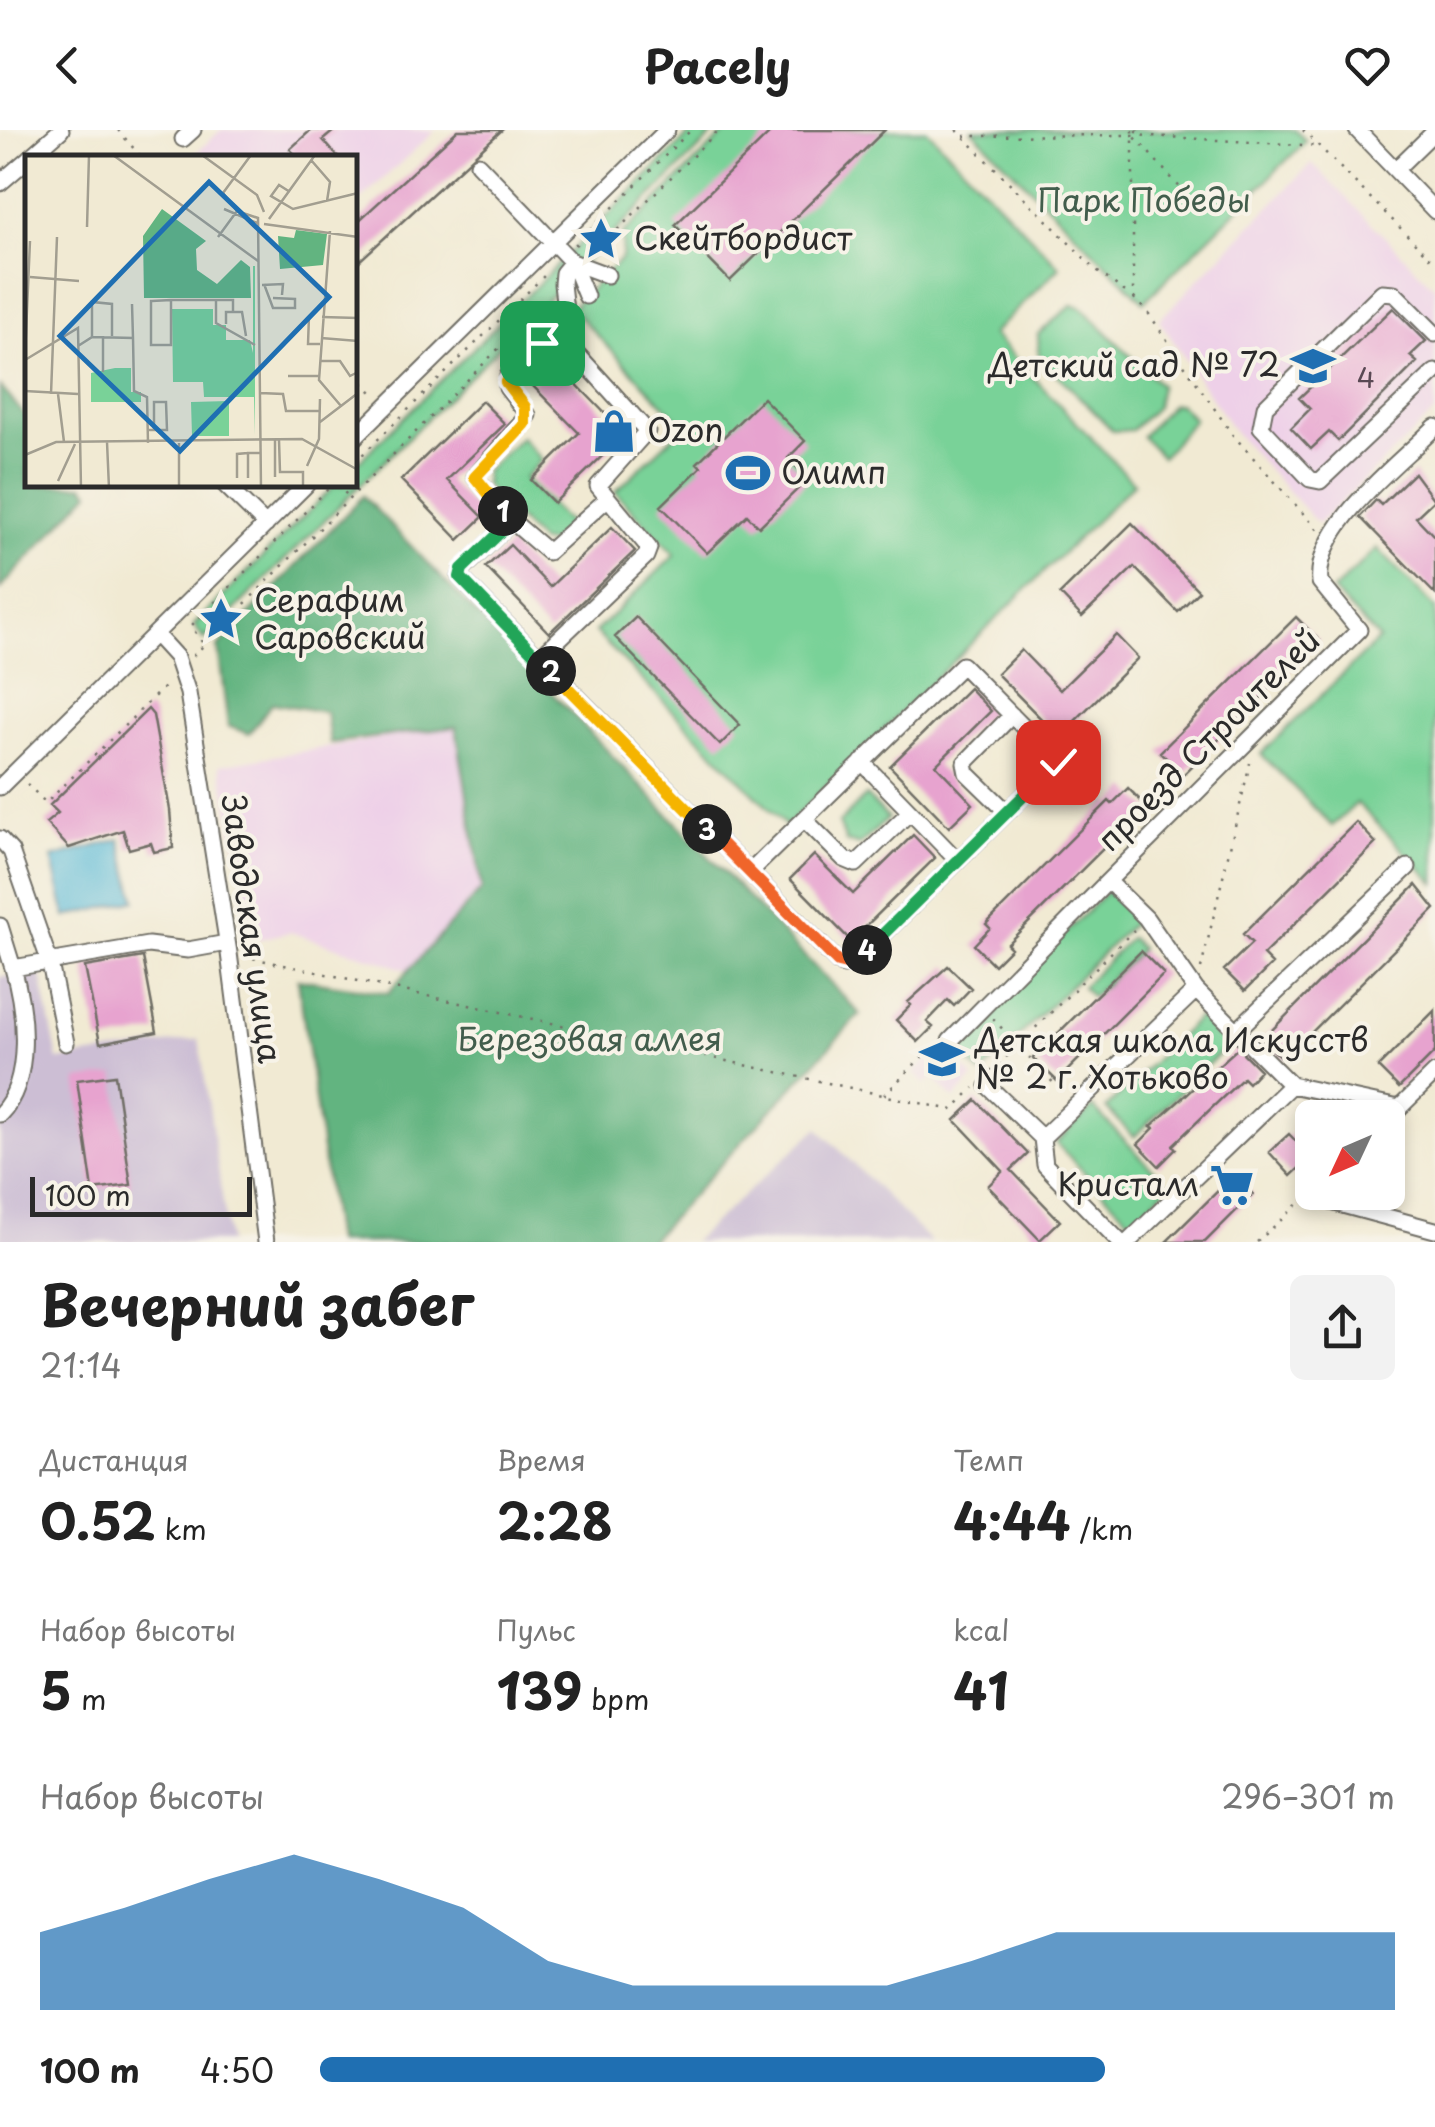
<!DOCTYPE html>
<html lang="ru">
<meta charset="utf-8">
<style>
body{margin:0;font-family:"Playpen Sans",sans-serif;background:#f2f2f2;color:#222;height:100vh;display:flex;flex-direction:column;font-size:38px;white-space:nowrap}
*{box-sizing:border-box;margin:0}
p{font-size:32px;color:#767676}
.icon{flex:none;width:55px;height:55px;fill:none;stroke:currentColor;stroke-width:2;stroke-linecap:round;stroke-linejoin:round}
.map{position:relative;height:1112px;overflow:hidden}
.drawer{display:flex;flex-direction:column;background:#fff;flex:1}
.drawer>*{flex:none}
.needle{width:65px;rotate:226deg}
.fabs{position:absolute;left:1295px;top:970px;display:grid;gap:20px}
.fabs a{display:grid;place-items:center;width:110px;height:110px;border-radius:15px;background:#fff;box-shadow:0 5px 15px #0003;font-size:50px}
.scale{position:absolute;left:30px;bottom:25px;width:222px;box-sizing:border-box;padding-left:10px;border:5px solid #2b2b2b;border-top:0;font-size:28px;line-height:35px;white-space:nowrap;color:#2b2b2b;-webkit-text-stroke:8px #f7f3e8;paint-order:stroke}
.pin{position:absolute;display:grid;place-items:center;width:85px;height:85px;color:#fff;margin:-42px;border-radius:20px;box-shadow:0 5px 15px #0006}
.km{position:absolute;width:50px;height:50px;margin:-25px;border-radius:50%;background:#222;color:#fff;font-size:28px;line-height:50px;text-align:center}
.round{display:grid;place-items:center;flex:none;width:105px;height:105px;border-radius:15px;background:#f2f2f2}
.summary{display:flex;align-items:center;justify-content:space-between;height:170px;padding:0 40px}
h1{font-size:55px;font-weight:700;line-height:75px}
.figures{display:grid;grid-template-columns:repeat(3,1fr);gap:15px;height:170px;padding:10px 40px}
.figures div{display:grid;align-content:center}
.figures b{font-size:50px;font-weight:700}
.figures small{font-size:28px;font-weight:400}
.figures p{font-size:28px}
.chart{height:280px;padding:20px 40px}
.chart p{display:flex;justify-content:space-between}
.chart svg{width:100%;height:180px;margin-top:10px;fill:#1f6fb2;opacity:.7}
ul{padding:0 40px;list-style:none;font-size:32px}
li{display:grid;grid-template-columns:160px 120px 1fr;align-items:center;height:75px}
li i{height:25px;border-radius:12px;background:#1f6fb2}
header{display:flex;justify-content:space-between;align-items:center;height:130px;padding:0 40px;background:#fff;font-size:45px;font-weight:700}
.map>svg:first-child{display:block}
.built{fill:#eed0e8}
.industrial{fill:#ccbed4}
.green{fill:#79d298;stroke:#527e62;stroke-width:2.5}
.forest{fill:#62b480;stroke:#467056;stroke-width:2.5}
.water{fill:#58b9d6;stroke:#427280;stroke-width:2.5}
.building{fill:#e7a3cf}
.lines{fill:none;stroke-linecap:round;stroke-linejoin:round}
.minor-casing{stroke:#706e66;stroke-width:19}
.path{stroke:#706e66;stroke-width:2.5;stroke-dasharray:2.5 8;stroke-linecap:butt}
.minor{stroke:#fff;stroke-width:15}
.split-1-casing{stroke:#fff;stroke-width:20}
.split-2-casing{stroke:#fff;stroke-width:20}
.split-3-casing{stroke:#fff;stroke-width:20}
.split-4-casing{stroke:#fff;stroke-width:20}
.split-5-casing{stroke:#fff;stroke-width:20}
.split-1{stroke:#f5b400;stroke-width:12}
.split-2{stroke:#22a559;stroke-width:12}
.split-3{stroke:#f5b400;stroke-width:12}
.split-4{stroke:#f0652b;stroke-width:12}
.split-5{stroke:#22a559;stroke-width:12}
.labels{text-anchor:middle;stroke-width:8;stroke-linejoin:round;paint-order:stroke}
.number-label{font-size:28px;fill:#5a4954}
.park-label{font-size:32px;fill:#425d4c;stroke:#f7f3e8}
.poi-label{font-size:32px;fill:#2b2b2b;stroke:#f7f3e8;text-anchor:start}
.street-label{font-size:32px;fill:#2b2b2b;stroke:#f7f3e8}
.inset-road{fill:none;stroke:#a29e90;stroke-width:2.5}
.view{fill:#1f6fb2;fill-opacity:0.15;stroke:#1f6fb2;stroke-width:5}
.inset-edge{fill:none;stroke:#2b2b2b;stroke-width:5}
</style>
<header><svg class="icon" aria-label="back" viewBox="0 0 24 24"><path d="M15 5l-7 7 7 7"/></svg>Pacely<svg class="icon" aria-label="heart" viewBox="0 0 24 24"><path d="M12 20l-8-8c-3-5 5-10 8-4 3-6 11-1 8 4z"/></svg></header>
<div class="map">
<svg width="1435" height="1112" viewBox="0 0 1435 1112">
<rect width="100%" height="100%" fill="#f7f3e8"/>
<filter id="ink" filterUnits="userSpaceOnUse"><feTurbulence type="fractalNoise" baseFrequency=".01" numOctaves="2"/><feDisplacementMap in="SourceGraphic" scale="20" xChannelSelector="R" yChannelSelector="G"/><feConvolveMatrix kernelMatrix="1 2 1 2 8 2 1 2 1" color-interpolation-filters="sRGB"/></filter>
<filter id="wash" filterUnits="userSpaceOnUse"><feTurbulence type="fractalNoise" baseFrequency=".0048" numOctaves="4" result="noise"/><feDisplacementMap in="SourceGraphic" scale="40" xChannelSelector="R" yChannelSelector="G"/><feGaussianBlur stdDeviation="2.25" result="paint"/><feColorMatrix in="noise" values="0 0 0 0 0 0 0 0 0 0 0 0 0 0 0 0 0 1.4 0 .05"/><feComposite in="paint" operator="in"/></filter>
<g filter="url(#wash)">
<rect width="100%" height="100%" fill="#f1ead3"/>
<path class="built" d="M 221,0 L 436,0 L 355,75 L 355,28 L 191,28 Z
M 1312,33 L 1435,158 L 1435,282 L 1318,394 L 1235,303 L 1159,190 Z
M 456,596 L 482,759 L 408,840 L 290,802 L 254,810 L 220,635 Z
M 942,915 L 974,948 L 954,969 L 933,948 L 925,954 L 914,943 Z"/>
<path class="industrial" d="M 40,840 L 58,930 L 199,909 L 229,1112 L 0,1112 L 0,847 Z
M 818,998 L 931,1112 L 692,1112 Z"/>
<path class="green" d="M 694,0 L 718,0 L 204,510 L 194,495 L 335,355 L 355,355 L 355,335 Z
M 728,0 L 927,0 L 1060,137 L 992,204 L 1134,353 L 786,696 L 595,502 L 675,425 L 615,362 L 684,296 L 571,178 L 622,128 L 623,104 Z
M 972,0 L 1295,0 L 1306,11 L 1144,172 Z
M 1072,175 L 1081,177 L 1160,255 L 1156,277 L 1132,300 L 1113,301 L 1039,226 L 1038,204 Z
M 1172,274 L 1179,274 L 1194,289 L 1162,327 L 1142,306 Z
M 521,307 L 542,330 L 524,348 L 570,395 L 552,413 L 540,412 L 485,355 L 484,342 Z
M 1377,418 L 1435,478 L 1435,753 L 1357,673 L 1332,696 L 1261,624 L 1379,509 L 1333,461 Z
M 866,666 L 888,688 L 860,715 L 846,712 L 839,693 Z
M 1107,761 L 1136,790 L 981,944 L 953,916 Z
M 1130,808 L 1141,819 L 1092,867 L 1082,857 Z
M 1199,887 L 1227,916 L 1134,1007 L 1106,978 Z
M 1093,977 L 1169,1056 L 1132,1092 L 1056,1013 Z"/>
<path class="forest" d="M 0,256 L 27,288 L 28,355 L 84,355 L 90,362 L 0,459 Z
M 363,366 L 860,884 L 649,1112 L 335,1112 L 298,849 L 388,863 L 482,759 L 456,597 L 330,613 L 326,582 L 272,573 L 249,604 L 228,596 L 218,517 Z"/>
<path class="water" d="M 120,709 L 136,770 L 66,787 L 52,728 Z"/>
<g id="blocks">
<path class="building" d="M 311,0 L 335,0 L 323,10 L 339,28 L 298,28 L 290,19 Z
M 458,0 L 502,0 L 355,135 L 355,94 Z
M 773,0 L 885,0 L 730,151 L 675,95 Z
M 1393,178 L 1426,211 L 1410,226 L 1417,232 L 1338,311 L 1329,302 L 1311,319 L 1291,298 L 1310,279 L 1299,268 Z
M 554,231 L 625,304 L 554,373 L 531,350 L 579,303 L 531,254 Z
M 763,268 L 805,311 L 788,328 L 808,349 L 759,397 L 747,385 L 707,423 L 661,376 L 701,337 L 697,333 Z
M 482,271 L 505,294 L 447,350 L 483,387 L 459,410 L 401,350 Z
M 1414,343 L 1434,370 L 1416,387 L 1435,407 L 1435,464 L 1360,387 L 1376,370 L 1381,375 Z
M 1132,393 L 1199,461 L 1178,482 L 1134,437 L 1082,487 L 1060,464 Z
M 612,397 L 635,421 L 549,503 L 486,437 L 510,415 L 550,457 Z
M 636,487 L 740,595 L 720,615 L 615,507 Z
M 1296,487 L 1319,510 L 1183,645 L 1160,622 Z
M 1116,505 L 1138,528 L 1059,607 L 997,544 L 1021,520 L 1060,560 Z
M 969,558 L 991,581 L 936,635 L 973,674 L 949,697 L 890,636 Z
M 148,579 L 153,585 L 170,680 L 173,718 L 154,722 L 151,713 L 129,719 L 123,700 L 69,718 L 46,693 L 58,683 L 50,675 Z
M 1128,658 L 1151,681 L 1134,698 L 1129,693 L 1007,814 L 1011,818 L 994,835 L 974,815 L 990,798 L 986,794 L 1109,671 L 1112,674 Z
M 1356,692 L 1376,713 L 1263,825 L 1272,834 L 1245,861 L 1224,840 L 1252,813 L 1243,804 Z
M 913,705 L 935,728 L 851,811 L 790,749 L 814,725 L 853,764 Z
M 1416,755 L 1435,779 L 1284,930 L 1262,910 Z
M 1141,821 L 1164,844 L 1057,951 L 1033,928 Z
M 143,827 L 157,902 L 100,913 L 85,837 Z
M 948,836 L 971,858 L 954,876 L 948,870 L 927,892 L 933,897 L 918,912 L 896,890 L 911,875 L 908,872 Z
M 1435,880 L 1435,922 L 1399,958 L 1378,937 Z
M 1238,918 L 1260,940 L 1248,953 L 1243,948 L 1173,1015 L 1176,1019 L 1159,1036 L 1138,1014 L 1154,998 L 1151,996 Z
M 115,945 L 131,1055 L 93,1060 L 77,950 Z
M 976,970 L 1028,1024 L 1011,1040 L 1060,1091 L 1040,1110 L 988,1056 L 1003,1041 L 955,990 Z
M 1289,1004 L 1311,1027 L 1291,1046 L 1269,1022 Z
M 1234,1045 L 1253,1064 L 1205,1112 L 1166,1112 Z"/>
</g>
</g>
<g filter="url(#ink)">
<use href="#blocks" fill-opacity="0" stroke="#706e66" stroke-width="2.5"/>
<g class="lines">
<g class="minor-casing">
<path id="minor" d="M 1357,0 L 1435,81
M 183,9 L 193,0
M 29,28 L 61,0
M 478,34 L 572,132 L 586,166
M 1396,39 L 1435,1
M 0,53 L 28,29
M 572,132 L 607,145
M 1435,204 L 1394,163 L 1382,162 L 1265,277 L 1261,297 L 1310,349 L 1320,351 L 1435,242
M 569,215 L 547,210 L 508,246 L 507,258 L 528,285 L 475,347 L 512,391 L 548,422 L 607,369
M 355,307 L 667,0
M 225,355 L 266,395
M 512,391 L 463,439 L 460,447 L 539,528 L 646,426 L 649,418 L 598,356 L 647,301 L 569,215 L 562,154 L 563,143 L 572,132
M 155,504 L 176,527 L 188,563 L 229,823 L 266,1112
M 539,528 L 838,832 L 844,835 L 855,832 L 1058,632 L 962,535 L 750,742
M 862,632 L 958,731
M 0,657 L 306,355
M 1007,682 L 967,643 L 965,633 L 1012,585
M 804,689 L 844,729 L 856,734 L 910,682
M 0,709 L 11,721 L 50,833 L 66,913
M 0,796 L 13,838 L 148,815 L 188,820 L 227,813
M 1236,901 L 1408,737
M 950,911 L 1108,751
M 1291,955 L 1196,860 L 1146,788 L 1108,751 L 1359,500 L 1320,452 C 1314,396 1398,335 1435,297
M 988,956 L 1042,1008
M 0,984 C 33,951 25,880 13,838
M 1388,989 L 1435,943
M 1316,1062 L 1324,1070 L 1435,1100
M 1120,1112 L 1045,1035 L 1042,1008 L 1196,860
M 1128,1112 L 1291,955 L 1399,978"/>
</g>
<path class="path" d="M 118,0 L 142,28
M 957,0 L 1098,142 L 1131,166
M 1133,0 L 1133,167 L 1149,184 L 1232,304 L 1319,401
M 1138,0 L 1133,5 L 1185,63
M 1303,0 L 1435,133
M 964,6 L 1133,5 L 1319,16
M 575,115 L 691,0
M 595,122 L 719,0
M 355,245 L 376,266
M 355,332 L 548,142
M 337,355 L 349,367
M 202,512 L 191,496 L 332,355
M 193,526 L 547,170
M 27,654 L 46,673 L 167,554
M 243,826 L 952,980 L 974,958
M 1201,839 L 1250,633
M 993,889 L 1063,963
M 991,942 L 1134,800
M 884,965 L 934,915
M 1257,1112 L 1304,1069"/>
<use href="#minor" class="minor"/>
</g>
</g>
<g class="lines" filter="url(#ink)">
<g class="split-1-casing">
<path id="split-1" d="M 503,381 L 475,347 L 525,294 L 525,277 L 506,252 L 542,213"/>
</g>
<g class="split-2-casing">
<path id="split-2" d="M 503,381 L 512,391 L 462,439 L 460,447 L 551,541"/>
</g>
<g class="split-3-casing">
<path id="split-3" d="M 551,541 L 707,699"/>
</g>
<g class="split-4-casing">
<path id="split-4" d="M 707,699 L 838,832 L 850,835 L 867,820"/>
</g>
<g class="split-5-casing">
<path id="split-5" d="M 867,820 L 1058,632"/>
</g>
<use href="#split-1" class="split-1"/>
<use href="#split-2" class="split-2"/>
<use href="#split-3" class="split-3"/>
<use href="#split-4" class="split-4"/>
<use href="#split-5" class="split-5"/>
</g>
<defs>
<g id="sight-bare" transform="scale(3.45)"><path d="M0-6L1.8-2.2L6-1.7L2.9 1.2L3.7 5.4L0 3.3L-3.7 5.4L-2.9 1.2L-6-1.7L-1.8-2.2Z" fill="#1f6fb2" stroke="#f7f3e8" stroke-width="2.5" paint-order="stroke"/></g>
<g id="school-bare" transform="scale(3.45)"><path d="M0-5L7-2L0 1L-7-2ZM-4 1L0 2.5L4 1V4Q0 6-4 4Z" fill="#1f6fb2" stroke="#f7f3e8" stroke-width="2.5" paint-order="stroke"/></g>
<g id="shop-bare" transform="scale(3.45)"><path d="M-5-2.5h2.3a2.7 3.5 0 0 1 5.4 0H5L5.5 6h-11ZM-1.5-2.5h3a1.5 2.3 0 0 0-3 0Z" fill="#1f6fb2" stroke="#f7f3e8" stroke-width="2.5" paint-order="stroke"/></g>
<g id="stadium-bare" transform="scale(3.45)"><path d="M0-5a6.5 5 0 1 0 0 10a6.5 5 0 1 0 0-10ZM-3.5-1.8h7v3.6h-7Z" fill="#1f6fb2" stroke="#f7f3e8" stroke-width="2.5" paint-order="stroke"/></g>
<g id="supermarket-bare" transform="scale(3.45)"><path d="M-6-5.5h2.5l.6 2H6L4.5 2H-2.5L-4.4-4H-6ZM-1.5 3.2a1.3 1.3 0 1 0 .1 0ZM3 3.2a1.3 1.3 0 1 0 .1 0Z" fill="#1f6fb2" stroke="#f7f3e8" stroke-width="2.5" paint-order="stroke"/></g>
</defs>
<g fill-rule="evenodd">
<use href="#sight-bare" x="601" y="109"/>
<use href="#school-bare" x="1313" y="236"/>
<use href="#shop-bare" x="614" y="301"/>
<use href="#stadium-bare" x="748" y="343"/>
<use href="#sight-bare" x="221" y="489"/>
<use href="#school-bare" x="942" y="929"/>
<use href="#supermarket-bare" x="1232" y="1055"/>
</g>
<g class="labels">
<g class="number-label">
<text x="1366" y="258">4</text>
</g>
<g class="park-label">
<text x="1144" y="82">Парк Победы</text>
<text x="590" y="921">Березовая аллея</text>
</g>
<g class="poi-label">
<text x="634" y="120">Скейтбордист</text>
<text x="1280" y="247" text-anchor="end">Детский сад № 72</text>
<text x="647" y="312">Ozon</text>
<text x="781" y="354">Олимп</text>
<text x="254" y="482">Серафим<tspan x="254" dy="37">Саровский</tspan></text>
<text x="975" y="922">Детская школа Искусств<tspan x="975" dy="37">№ 2 г. Хотьково</tspan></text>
<text x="1199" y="1066" text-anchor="end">Кристалл</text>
</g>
<g class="street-label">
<text transform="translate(1209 610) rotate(-45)" y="11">проезд Строителей</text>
<text transform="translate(251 799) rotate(82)" y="11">Заводская улица</text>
</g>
</g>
<g transform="translate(25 25)">
<rect width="332" height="332" fill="#f1ead3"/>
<path d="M 228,111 L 230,111 L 230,280 L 229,242 L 179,242 L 178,227 L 148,227 L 147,154 L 188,154 L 188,170 L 201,170 L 201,185 L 225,185 L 228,198 ZM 90,213 L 106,213 L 106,237 L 116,237 L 116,247 L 66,247 L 66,218 ZM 204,246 L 204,281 L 167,281 L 166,247 Z" fill="#79d298"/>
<path d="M 137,54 L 181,86 L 171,94 L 172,115 L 192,129 L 216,105 L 225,112 L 226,143 L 119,143 L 118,81 ZM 271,75 L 302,79 L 298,110 L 255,114 L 253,81 L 269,83 Z" fill="#62b480"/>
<path class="inset-road" d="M 88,0 L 233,106M 177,0 L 232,40 L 239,57M 286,5 L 305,27 L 302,46M 265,37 L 254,30 L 246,41 L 268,54 L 333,38M 199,54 L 232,68M 212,56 L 198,38 L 226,0M 244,64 L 290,0M 239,69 L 333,82M 62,72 L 64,0M 305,76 L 294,225 L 316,251M 193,82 L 212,56 L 233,63 L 236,333M 5,122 L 54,126M 239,129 L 248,153 L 270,153 L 270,144 L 248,143M 237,130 L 258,129 L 257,140M 146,145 L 146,190 L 126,190 L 126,146 L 127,146 L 146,145 L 191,145M 107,149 L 108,183M 208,156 L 208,145 L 191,145 L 191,168 L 230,190M 284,161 L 283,189 L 295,189M 297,162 L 333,163M 201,169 L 201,157 L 217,157 L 221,181M 67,182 L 108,183 L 109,236 L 122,242 L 123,288M 296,183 L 333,186M 53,191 L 67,182 L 67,147 L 87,149 L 87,181M 0,201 L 5,86M 0,205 L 53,173 L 56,333M 295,206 L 315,206 L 325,221 L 333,217M 78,217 L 78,181M 263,221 L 294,221M 0,236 L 53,239M 235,238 L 258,239 L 261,256 L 295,256M 26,239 L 32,82M 33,239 L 39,287M 295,267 L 333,238M 123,275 L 142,275 L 141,247 L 129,247 L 129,275M 250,285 L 250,322M 254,285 L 255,317 L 278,317 L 278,333M 82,287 L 84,333M 0,300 L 31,287 L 277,284 L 333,315M 282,311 L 294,284 L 295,244M 212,323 L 212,299 L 223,298M 223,323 L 223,298 L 235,298M 33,326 L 50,289M 154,333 L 154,288"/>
<path class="view" d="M 184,27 L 304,142 L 155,296 L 35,181 Z"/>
<rect width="332" height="332" class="inset-edge"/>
</g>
</svg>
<div class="fabs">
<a><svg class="needle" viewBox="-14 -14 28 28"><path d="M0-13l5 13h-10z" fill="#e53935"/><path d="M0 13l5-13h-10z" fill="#767676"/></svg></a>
</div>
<div class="scale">100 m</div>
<div class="pin" style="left:542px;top:213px;background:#1e9e55"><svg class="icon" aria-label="arrive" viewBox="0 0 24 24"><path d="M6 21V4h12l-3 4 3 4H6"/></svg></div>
<div class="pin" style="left:1058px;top:632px;background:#d93025"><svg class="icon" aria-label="check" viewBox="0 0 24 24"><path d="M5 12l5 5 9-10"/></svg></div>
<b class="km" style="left:503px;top:381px">1</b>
<b class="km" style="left:551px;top:541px">2</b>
<b class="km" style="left:707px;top:699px">3</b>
<b class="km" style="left:867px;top:820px">4</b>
</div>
<section class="drawer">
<div class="summary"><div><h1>Вечерний забег</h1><p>21:14</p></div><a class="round"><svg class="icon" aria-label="share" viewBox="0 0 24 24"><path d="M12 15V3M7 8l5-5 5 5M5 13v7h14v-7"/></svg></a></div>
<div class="figures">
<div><p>Дистанция</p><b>0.52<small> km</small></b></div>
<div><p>Время</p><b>2:28</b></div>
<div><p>Темп</p><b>4:44<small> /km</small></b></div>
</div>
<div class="figures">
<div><p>Набор высоты</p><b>5<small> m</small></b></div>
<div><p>Пульс</p><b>139<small> bpm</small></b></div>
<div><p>kcal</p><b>41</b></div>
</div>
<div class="chart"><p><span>Набор высоты</span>296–301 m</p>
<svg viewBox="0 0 160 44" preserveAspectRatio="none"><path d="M0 44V25L10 19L20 12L30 6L40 12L50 19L60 32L70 38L80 38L90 38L100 38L110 32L120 25L130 25L140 25L150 25L160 25V44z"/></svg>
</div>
<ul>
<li><b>100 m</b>4:50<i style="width:73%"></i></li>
</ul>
</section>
